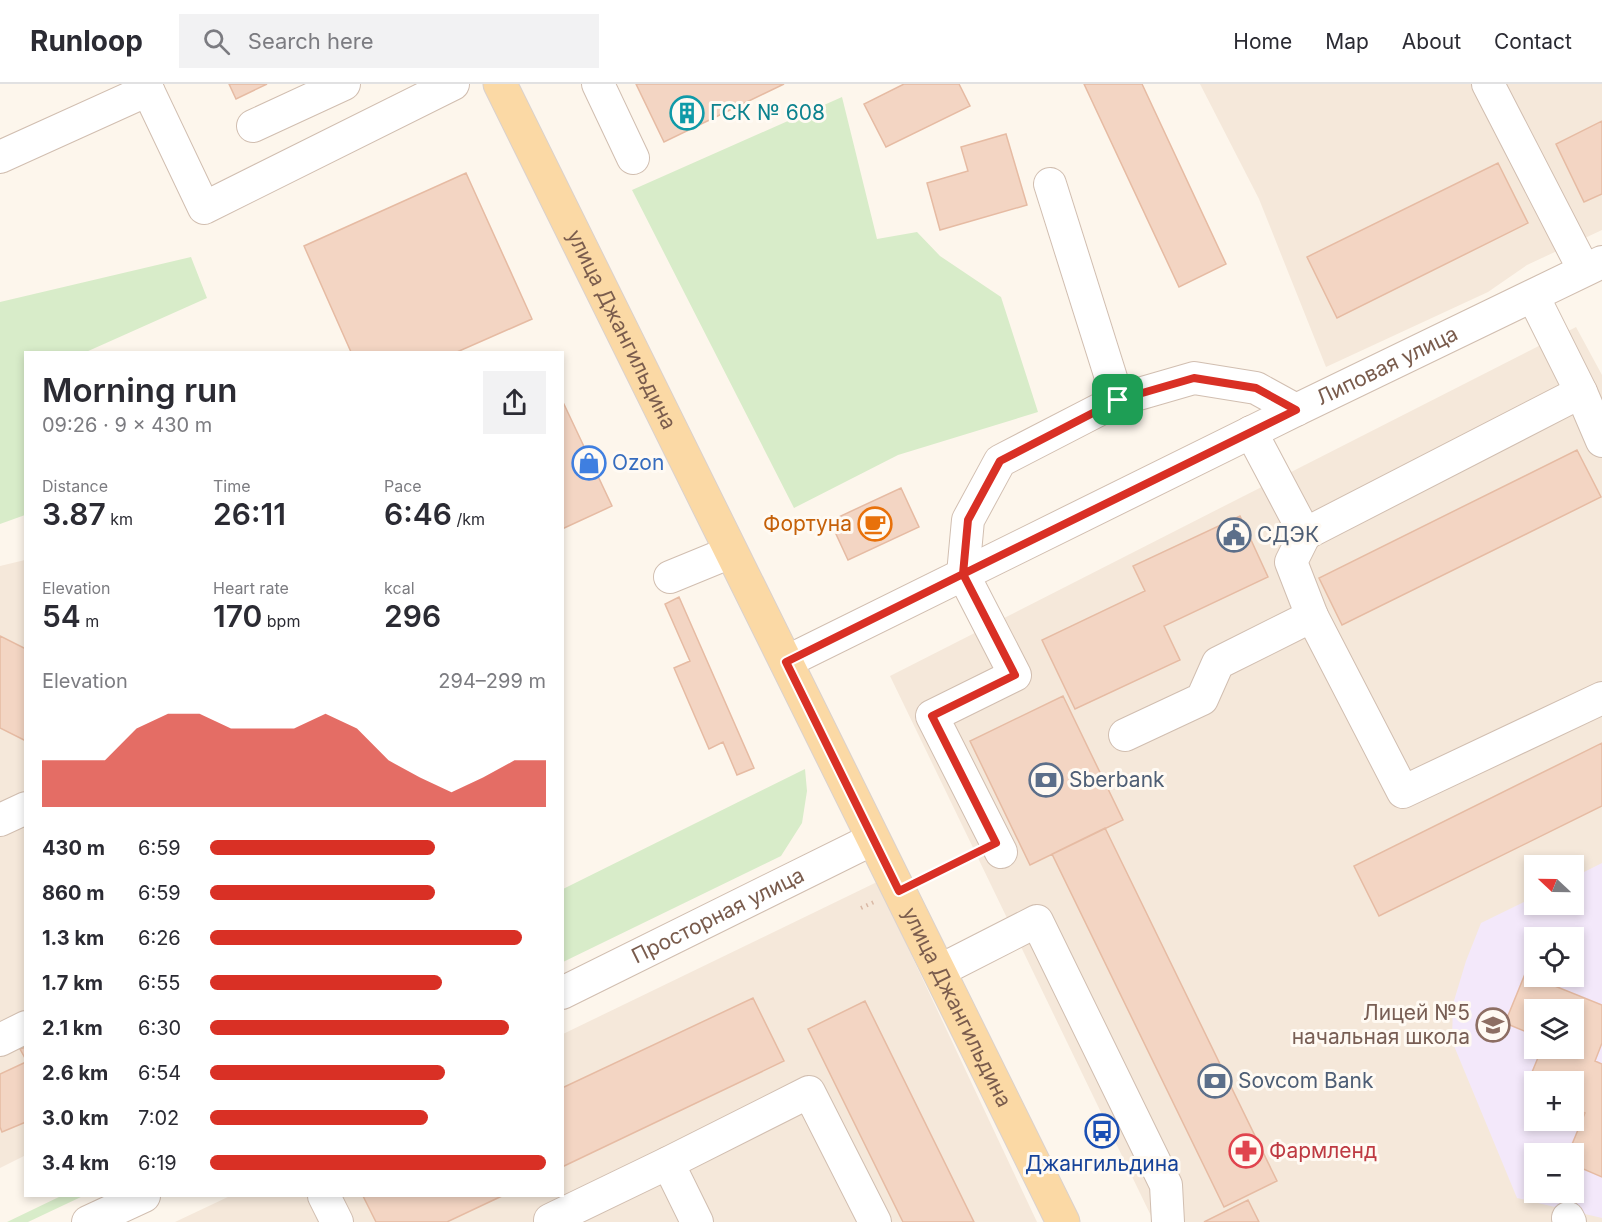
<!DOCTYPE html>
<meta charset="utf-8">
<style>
body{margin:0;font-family:Inter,sans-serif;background:#f2f2f3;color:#2b2b33;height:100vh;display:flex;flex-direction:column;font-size:22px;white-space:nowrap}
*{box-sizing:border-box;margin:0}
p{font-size:20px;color:#7c7c81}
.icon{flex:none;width:33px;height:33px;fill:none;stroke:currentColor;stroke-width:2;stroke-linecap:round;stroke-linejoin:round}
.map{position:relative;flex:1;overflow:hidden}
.sheet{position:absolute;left:24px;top:267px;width:540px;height:846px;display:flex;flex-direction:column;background:#fff;border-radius:0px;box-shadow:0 3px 9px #0003}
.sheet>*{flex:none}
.needle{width:39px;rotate:292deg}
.tools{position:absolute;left:1524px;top:771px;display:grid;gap:12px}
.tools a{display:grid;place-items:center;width:60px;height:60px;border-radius:0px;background:#fff;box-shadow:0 3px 9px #0003;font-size:30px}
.pin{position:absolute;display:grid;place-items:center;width:51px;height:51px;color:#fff;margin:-26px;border-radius:12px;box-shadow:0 3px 9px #0006}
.round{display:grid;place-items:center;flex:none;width:63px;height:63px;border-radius:0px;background:#f2f2f3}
.headline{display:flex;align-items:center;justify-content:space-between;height:102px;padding:0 18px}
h1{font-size:33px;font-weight:600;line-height:45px}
.stats{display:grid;grid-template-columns:repeat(3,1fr);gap:9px;height:102px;padding:6px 18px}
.stats div{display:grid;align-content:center}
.stats b{font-size:30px;font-weight:600}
.stats small{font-size:16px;font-weight:400}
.stats p{font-size:16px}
.chart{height:168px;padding:12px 18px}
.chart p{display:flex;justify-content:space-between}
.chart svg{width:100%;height:108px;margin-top:6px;fill:#d93025;opacity:.7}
ul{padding:0 18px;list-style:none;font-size:20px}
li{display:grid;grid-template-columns:96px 72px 1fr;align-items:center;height:45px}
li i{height:15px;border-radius:8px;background:#d93025}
header{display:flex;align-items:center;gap:36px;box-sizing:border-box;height:84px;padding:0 30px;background:#fff;border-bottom:2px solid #e1e1e2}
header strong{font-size:28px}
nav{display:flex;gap:33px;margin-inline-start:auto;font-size:21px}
.search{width:420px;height:54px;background:#f2f2f3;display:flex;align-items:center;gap:15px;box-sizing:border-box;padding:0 21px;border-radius:0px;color:#7c7c81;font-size:22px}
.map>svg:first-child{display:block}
.residential{fill:#f5e8da;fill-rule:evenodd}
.education{fill:#f3e8fa;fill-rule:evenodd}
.green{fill:#d8ecc9}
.building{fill:#f3d5c3;stroke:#e6bba3;stroke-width:1.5}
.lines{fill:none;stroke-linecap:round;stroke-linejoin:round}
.minor-casing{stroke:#d1beb0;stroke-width:34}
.major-casing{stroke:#dad1cd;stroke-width:35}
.path{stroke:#d9b8a5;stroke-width:4;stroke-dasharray:1.5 4.5;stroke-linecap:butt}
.minor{stroke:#fff;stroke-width:32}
.major{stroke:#fbd9a5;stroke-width:33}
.route-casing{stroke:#fff;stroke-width:12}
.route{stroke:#d93025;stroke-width:8}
.labels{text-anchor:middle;stroke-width:6;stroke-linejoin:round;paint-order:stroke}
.culture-label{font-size:21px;fill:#0d838f;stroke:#fffaf3;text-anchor:start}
.street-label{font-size:21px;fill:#7a5c4d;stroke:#fffaf3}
.shop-label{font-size:21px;fill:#366cbe;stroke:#fffaf3;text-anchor:start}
.food-label{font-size:21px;fill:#c56008;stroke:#fffaf3;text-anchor:end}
.service-label{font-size:21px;fill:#4e5e75;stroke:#fffaf3;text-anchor:start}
.education-label{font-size:21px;fill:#785e54;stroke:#fffaf3;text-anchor:end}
.health-label{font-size:21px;fill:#be3a42;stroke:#fffaf3;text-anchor:start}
.transit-label{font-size:21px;fill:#164399;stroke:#fffaf3}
</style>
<header>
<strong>Runloop</strong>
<div class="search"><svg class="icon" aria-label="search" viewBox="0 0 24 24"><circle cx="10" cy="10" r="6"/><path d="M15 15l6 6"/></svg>Search here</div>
<nav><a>Home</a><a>Map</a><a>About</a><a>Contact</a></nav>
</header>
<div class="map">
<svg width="1602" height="1138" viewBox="0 0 1602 1138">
<rect width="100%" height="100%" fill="#fdf6ec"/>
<path class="residential" d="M 1200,0 L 1602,0 L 1602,146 L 1527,181 L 1488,208 L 1326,283 L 1259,115 Z
M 1576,243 L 1602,291 L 1602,1138 L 1154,1138 L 890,592 ZM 1534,782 L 1574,782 L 1574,820 L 1534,820 ZM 1534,854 L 1574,854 L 1574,892 L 1534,892 ZM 1534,926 L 1574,926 L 1574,964 L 1534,964 ZM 1534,998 L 1574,998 L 1574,1036 L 1534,1036 ZM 1534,1070 L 1574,1070 L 1574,1108 L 1534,1108 Z
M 25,476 L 26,1071 L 0,1084 L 0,482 Z
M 877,798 L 1037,1138 L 175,1138 L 230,1112 L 562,1112 L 563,950 Z"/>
<path class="education" d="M 1602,779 L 1602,1134 L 1517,1114 L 1452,957 L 1453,920 L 1466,877 L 1481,839 L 1534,813 L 1534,820 L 1574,820 L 1574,793 ZM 1534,854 L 1574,854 L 1574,892 L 1534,892 ZM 1534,926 L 1574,926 L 1574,964 L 1534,964 ZM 1534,998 L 1574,998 L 1574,1036 L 1534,1036 ZM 1534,1070 L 1574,1070 L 1574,1108 L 1534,1108 Z"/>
<path class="green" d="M 842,13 L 877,155 L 917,148 L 940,172 L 1001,213 L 1038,328 L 898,371 L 794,424 L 632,106 Z
M 191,173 L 207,214 L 86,268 L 26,268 L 25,431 L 0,440 L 0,218 Z
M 805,685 L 807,707 L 802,739 L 781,772 L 563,878 L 563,805 Z
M 61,1112 L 83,1112 L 28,1138 L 7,1138 Z"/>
<path class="building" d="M 229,0 L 267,0 L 236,15 Z
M 636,0 L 784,0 L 664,58 Z
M 904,0 L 959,0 L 970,22 L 886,63 L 864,20 Z
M 1084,0 L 1142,0 L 1226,180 L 1179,203 Z
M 1602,37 L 1602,110 L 1584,118 L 1556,60 Z
M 1006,50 L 1027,121 L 940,146 L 927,99 L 968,87 L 961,63 Z
M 1498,79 L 1528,139 L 1337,234 L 1307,173 Z
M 466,89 L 532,235 L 457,268 L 351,268 L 304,162 Z
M 562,316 L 612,422 L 562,445 Z
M 1577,366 L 1601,413 L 1342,541 L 1319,494 Z
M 901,404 L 919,443 L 848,476 L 830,437 Z
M 1240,432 L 1268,493 L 1164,542 L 1180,576 L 1075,625 L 1042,556 L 1145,507 L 1133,482 Z
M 679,513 L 754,684 L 737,691 L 723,658 L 709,665 L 674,584 L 690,577 L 665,520 Z
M 0,552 L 26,565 L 26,657 L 0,644 Z
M 1063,612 L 1123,736 L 1030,781 L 970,657 Z
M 1602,659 L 1602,722 L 1379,832 L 1354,782 Z
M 1105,744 L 1277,1097 L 1224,1123 L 1052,770 Z
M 1525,890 L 1602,921 L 1602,959 L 1595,977 L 1602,980 L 1602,1093 L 1574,1081 L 1574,1070 L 1568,1070 L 1585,1029 L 1574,1025 L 1574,998 L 1534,998 L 1534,1009 L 1525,1005 L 1542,964 L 1574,964 L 1574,926 L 1534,926 L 1534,951 L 1505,939 Z
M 753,914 L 784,977 L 562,1083 L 562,1004 Z
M 865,917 L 974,1138 L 903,1138 L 808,945 Z
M 26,963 L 26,976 L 20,965 Z
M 26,978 L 26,1038 L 2,1048 L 0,1043 L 0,990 Z
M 363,1112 L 502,1112 L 447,1138 L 376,1138 Z
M 1248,1116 L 1259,1138 L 1204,1138 Z"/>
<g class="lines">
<g class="minor-casing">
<g id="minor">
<path d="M 145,0 L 204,124 L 453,0"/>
<path d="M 598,0 L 633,74"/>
<path d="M 1488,0 L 1584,186"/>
<path d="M 253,42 L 344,0"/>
<path d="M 0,73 L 148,6"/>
<path d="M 1050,100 L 1118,316"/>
<path d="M 1533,212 L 1581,308 L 1602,357"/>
<path d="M 1305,450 L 1581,308"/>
<path d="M 670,493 L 731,468"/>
<path d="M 1312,532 L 1403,708 L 1602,614"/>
<path id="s1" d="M 786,578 L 1296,326 L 1602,178"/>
<path d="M 1125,651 L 1202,615 L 1218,579 L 1312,532 L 1291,478 L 1305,450 L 1251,348"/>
<path d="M 0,736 L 26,724"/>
<path d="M 1001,768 L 932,632 L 1015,591 L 963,490 L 968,436 L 1000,377 L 1118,316 L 1194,294 L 1256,304 L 1296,326"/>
<path d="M 939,887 L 1037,837 L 1166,1101 L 1168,1138"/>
<path id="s2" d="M 562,909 L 873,755"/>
<path d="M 0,956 L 26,943"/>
<path d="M 668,1079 L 697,1138"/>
<path d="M 324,1112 L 337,1138"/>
<path d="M 1568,1134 L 1570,1138"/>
<path d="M 550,1136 L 668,1079 L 809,1008 L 875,1138"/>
<path d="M 88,1138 L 144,1112"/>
</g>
</g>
<g class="major-casing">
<g id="major">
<path id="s3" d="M 500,0 L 1063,1138"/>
</g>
</g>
<path class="path" d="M 924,794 L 971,770
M 861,824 L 874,818"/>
<use href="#minor" class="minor"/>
<use href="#major" class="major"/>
</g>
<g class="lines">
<g class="route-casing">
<path id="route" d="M 1118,316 L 1000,377 L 968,436 L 963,490 L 786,578 L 899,807 L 996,759 L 932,632 L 1015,591 L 963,490 L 1296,326 L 1256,304 L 1194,294 L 1118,316"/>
</g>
<use href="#route" class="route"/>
</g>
<defs>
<g id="building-ring" transform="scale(1.725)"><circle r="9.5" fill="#fffaf3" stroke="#0f9aa8" stroke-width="1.5"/><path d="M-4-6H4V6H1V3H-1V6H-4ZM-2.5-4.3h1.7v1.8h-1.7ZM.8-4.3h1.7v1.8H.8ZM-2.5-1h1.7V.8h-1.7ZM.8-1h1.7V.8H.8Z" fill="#0f9aa8"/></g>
<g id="shop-ring" transform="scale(1.725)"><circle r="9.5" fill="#fffaf3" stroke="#3f7fe0" stroke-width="1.5"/><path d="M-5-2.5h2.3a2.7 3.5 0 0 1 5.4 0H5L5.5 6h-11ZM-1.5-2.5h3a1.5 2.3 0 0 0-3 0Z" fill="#3f7fe0"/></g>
<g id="cafe-ring" transform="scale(1.725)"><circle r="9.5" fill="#fffaf3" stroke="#e8710a" stroke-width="1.5"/><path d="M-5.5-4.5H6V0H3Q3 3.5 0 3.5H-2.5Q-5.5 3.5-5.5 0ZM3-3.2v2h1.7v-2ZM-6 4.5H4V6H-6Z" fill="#e8710a"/></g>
<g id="civic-ring" transform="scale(1.725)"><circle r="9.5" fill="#fffaf3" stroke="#5c6f8a" stroke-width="1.5"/><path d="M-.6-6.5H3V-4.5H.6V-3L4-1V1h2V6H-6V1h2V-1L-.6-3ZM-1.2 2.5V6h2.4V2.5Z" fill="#5c6f8a"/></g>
<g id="bank-ring" transform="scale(1.725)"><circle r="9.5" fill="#fffaf3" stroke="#5c6f8a" stroke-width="1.5"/><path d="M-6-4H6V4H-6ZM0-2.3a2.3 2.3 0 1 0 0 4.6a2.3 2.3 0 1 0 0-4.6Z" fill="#5c6f8a"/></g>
<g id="school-ring" transform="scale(1.725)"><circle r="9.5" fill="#fffaf3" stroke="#8d6e63" stroke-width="1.5"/><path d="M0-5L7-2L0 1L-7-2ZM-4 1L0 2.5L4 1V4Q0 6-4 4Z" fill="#8d6e63"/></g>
<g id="bus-ring" transform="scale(1.725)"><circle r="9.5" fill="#fffaf3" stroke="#1a4fb4" stroke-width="1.5"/><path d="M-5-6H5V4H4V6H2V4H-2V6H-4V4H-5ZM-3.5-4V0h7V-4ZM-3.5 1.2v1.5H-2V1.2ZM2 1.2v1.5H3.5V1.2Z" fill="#1a4fb4"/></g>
<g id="pharmacy-ring" transform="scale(1.725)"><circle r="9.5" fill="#fffaf3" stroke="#e0444e" stroke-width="1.5"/><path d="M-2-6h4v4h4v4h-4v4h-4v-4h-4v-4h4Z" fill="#e0444e"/></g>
</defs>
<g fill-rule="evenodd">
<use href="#building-ring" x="687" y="29"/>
<use href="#shop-ring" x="589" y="379"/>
<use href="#cafe-ring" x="875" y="440"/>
<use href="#civic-ring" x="1234" y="451"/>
<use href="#bank-ring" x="1046" y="696"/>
<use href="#school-ring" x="1493" y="941"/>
<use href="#bank-ring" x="1215" y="997"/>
<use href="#bus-ring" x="1102" y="1047"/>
<use href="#pharmacy-ring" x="1246" y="1067"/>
</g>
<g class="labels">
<g class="culture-label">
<text x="710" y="36">ГСК № 608</text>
</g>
<g class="street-label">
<text dy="7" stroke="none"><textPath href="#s3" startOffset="274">улица Джангильдина</textPath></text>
<text dy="7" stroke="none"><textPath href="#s1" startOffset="670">Липовая улица</textPath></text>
<text dy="7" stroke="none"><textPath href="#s2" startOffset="174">Просторная улица</textPath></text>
<text dy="7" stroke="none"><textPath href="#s3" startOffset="1030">улица Джангильдина</textPath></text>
</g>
<g class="shop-label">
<text x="612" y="386">Ozon</text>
</g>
<g class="food-label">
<text x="852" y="447">Фортуна</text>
</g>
<g class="service-label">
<text x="1257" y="458">СДЭК</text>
<text x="1069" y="703">Sberbank</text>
<text x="1238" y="1004">Sovcom Bank</text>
</g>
<g class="education-label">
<text x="1470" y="936">Лицей №5<tspan x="1470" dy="24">начальная школа</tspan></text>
</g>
<g class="health-label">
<text x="1269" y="1074">Фармленд</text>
</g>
<g class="transit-label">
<text x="1102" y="1087">Джангильдина</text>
</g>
</g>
</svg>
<div class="tools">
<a><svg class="needle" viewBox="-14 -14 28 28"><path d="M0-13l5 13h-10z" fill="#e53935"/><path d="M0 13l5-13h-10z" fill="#7c7c81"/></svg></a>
<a><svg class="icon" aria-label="locate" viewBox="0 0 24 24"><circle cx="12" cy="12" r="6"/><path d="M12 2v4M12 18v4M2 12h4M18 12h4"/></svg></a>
<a><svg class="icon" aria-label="layers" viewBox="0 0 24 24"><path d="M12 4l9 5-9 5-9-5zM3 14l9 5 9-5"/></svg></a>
<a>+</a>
<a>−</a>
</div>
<div class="pin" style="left:1118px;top:316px;background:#1e9e55"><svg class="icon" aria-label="arrive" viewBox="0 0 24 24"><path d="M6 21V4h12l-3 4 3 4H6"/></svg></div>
<section class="sheet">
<div class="headline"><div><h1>Morning run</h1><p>09:26 · 9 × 430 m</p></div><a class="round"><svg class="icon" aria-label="share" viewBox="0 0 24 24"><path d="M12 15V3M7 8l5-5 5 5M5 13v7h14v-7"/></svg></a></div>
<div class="stats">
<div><p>Distance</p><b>3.87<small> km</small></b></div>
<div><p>Time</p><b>26:11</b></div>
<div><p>Pace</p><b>6:46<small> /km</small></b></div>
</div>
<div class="stats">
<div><p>Elevation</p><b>54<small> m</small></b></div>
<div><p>Heart rate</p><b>170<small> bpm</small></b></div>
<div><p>kcal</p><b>296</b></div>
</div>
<div class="chart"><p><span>Elevation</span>294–299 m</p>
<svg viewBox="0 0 160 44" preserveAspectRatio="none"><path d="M0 44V25L10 25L20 25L30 12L40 6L50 6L60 12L70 12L80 12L90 6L100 12L110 25L120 32L130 38L140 32L150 25L160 25V44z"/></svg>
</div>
<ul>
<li><b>430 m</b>6:59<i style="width:67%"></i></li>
<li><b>860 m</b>6:59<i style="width:67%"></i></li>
<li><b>1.3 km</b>6:26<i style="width:93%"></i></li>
<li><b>1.7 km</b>6:55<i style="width:69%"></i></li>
<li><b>2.1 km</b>6:30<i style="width:89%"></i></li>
<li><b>2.6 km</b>6:54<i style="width:70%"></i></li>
<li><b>3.0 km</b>7:02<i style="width:65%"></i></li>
<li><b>3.4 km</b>6:19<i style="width:100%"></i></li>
</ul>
</section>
</div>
